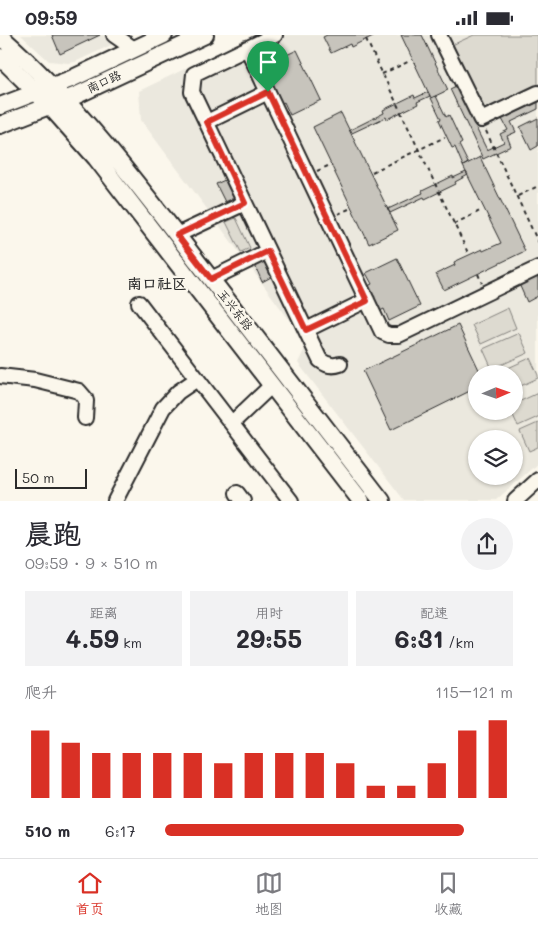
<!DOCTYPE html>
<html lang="zh">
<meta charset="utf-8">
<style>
body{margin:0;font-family:Mali,"LXGW WenKai TC",sans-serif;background:#f2f2f3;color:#2b2b33;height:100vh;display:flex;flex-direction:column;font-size:19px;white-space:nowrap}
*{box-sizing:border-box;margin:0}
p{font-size:16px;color:#7c7c81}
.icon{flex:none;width:28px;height:28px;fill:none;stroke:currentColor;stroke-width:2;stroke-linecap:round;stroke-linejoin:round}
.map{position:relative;height:466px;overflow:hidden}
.panel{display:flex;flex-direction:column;background:#fff;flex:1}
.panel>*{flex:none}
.needle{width:32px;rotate:88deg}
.buttons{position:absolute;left:468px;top:330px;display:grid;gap:10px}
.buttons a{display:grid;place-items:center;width:55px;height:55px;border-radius:50%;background:#fff;box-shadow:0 1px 4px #0004;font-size:25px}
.scale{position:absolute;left:15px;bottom:12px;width:72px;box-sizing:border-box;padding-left:5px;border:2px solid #2b2b2b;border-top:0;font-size:14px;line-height:18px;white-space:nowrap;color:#2b2b2b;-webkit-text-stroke:4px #fbf7ec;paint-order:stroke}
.pin{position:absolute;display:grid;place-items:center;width:42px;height:42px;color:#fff;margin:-51px -21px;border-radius:50% 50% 50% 0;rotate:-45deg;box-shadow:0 0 5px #0007}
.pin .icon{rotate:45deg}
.round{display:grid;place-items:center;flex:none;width:52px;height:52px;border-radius:26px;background:#f2f2f3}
.summary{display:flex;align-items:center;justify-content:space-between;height:85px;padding:0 25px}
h1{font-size:28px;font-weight:700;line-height:38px}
.stats{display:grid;grid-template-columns:repeat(3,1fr);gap:8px;height:85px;padding:5px 25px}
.stats div{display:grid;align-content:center;border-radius:0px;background:#f2f2f3;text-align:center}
.stats b{font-size:25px;font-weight:700}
.stats small{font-size:14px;font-weight:400}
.stats p{font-size:14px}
.chart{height:140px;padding:10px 25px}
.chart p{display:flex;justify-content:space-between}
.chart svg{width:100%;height:90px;margin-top:5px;stroke:#d93025;stroke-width:6}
ul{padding:0 25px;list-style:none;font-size:16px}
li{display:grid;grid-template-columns:80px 60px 1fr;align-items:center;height:38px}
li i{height:12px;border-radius:6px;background:#d93025}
.status{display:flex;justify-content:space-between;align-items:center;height:35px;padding:0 25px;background:#fff;direction:ltr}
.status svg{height:14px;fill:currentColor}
.menu{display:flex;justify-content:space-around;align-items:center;height:70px;border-top:1px solid #e1e1e2;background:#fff;font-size:14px;color:#7c7c81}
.menu a{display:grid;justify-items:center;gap:2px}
.menu .on{color:#d93025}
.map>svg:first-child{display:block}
.built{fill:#ebe8de;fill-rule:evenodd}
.green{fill:#dddad0;stroke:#84827e}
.building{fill:#c7c4bc;stroke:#2b2b2b}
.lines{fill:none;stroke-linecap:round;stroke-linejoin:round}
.minor-casing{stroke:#2b2b2b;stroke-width:18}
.major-casing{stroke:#2b2b2b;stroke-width:20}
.path{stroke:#2b2b2b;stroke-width:2;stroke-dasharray:4 4;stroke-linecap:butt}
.minor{stroke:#fbf7ec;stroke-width:14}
.major{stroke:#fbf7ec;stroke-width:16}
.route-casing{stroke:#fff;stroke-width:10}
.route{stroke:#d93025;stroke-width:6}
.labels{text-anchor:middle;stroke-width:5;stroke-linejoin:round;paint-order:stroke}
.street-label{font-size:12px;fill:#2b2b2b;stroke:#fbf7ec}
.quarter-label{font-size:15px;font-weight:bold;fill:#2b2b2b;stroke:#fbf7ec}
</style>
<div class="status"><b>09:59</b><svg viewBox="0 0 49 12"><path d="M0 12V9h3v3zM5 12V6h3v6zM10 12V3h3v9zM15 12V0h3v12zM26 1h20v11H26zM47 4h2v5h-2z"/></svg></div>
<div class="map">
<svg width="538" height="466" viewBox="0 0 538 466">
<rect width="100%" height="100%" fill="#fbf7ec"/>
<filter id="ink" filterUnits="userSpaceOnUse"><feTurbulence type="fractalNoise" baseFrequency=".02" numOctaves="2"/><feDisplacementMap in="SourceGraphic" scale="10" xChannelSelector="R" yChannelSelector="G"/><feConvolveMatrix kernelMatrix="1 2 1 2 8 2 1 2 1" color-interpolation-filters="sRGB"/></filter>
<g filter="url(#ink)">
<path class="built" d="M 21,0 L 132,0 L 75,27 L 68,28 L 49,26 Z
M 255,0 L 538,0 L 538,428 L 496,465 L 404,465 L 298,328 L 306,311 L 302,302 L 141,85 L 139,56 ZM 476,339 L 514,339 L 514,376 L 476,376 ZM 476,404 L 514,404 L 514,441 L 476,441 Z"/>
<path class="green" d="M 474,0 L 538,0 L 538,51 L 488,75 L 484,74 L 480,72 L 452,10 Z
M 236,183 L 250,213 L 241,217 L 226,187 Z
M 508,273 L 516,293 L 481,309 L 472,290 Z
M 519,298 L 528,318 L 492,334 L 483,314 Z
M 530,323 L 538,340 L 538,343 L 514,354 L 514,339 L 495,339 Z
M 538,358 L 538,382 L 518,391 L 511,376 L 514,376 L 514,369 Z
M 538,388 L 538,412 L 529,416 L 520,396 Z"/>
<path class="building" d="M 52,0 L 100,0 L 60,19 Z
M 327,0 L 375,0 L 351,12 L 350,9 L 331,18 L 323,2 Z
M 401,0 L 422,0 L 448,55 L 431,63 Z
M 297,15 L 321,65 L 290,80 L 284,67 L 281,69 L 269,44 L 272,43 L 266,30 Z
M 456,51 L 471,81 L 473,80 L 479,91 L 476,93 L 487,115 L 504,107 L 500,99 L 508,95 L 502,84 L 538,67 L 538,74 L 511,87 L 516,97 L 507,101 L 511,111 L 483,124 L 450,54 Z
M 428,57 L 430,61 L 417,67 L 418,69 L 387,84 L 386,82 L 352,98 L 350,95 L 384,78 L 383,75 L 414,60 L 415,63 Z
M 436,61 L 446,82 L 449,80 L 462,108 L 459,110 L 468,128 L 463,131 L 455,112 L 452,113 L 439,85 L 441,84 L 431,63 Z
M 341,78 L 398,195 L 369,209 L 313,92 Z
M 538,83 L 538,111 L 531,115 L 520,92 Z
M 480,122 L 525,216 L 444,255 L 436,239 L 455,230 L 454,227 L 482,214 L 483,216 L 501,208 L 463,131 Z
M 466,137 L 468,140 L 455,147 L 456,149 L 425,164 L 424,162 L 390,178 L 388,174 L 423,158 L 422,156 L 453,141 L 453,143 Z
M 227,144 L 236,162 L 225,167 L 216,149 Z
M 265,223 L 273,241 L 262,247 L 254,228 Z
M 397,223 L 420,271 L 389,286 L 384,274 L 380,276 L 368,251 L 372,249 L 366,238 Z
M 538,240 L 538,261 L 527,267 L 519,249 Z
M 458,290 L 481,339 L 476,339 L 476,353 L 391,395 L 363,336 Z"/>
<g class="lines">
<g class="minor-casing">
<path id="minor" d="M 114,0 L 134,14
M 275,0 L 194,39 L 192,57 L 320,325 C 326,330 332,332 340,329
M 439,0 L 481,85 L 538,58
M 247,13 L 382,297 L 389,300 L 399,300 L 538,233
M 207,87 L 268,57
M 177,200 L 245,168
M 211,244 L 268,216
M 139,268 L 291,466
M 306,295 L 367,265
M 0,341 L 35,345 L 79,356 L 85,363 L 86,366 L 85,383
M 232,388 L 272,350
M 237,458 L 243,466
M 115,466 L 163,373 L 178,357 L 197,344
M 515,466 L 538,445"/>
</g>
<g class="major-casing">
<path id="major" d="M 0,1 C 77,69 135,145 197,226 C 258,306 320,386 382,466
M 0,22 L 48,69 L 96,123 L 361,466
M 0,71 L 71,44 L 164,0
M 0,90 L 77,60 L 205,0"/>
</g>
<path class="path" d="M 366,4 L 469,220
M 382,39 L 410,26
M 486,96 L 538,207
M 317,136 L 328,131
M 372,137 L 445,102
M 518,161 L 538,151
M 338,179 L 349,174
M 454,189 L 480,176
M 478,239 L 482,248"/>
<use href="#minor" class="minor"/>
<use href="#major" class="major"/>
</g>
</g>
<g class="lines" filter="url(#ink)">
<g class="route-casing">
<path id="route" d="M 268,57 L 367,266 L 306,295 L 268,216 L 211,244 L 177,200 L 245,168 L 207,87 Z"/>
</g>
<use href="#route" class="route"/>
</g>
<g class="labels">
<g class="street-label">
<text transform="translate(104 47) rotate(-25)" y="4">南口路</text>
<text transform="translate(235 275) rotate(52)" y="4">玉兴东路</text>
</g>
<g class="quarter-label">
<text x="157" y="254">南口社区</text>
</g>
</g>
</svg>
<div class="buttons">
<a><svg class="needle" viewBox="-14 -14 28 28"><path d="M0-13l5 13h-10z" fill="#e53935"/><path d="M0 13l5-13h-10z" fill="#7c7c81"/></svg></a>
<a><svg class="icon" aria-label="layers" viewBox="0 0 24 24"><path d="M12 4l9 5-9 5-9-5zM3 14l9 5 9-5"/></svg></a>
</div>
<div class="scale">50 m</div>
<div class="pin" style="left:268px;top:57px;background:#1e9e55"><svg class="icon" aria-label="arrive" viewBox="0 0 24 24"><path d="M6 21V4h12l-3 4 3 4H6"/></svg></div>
</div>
<section class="panel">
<div class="summary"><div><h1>晨跑</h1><p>09:59 · 9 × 510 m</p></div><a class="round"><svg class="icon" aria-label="share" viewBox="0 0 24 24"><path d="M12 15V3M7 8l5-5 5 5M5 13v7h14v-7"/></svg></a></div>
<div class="stats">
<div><p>距离</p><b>4.59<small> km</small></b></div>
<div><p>用时</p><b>29:55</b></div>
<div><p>配速</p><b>6:31<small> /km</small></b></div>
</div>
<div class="chart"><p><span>爬升</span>115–121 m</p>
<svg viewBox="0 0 160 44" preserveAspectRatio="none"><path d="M5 44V11M15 44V17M25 44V22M35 44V22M45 44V22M55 44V22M65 44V27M75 44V22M85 44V22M95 44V22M105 44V27M115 44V38M125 44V38M135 44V27M145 44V11M155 44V6"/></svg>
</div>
<ul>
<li><b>510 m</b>6:17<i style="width:86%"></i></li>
</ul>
</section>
<nav class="menu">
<a class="on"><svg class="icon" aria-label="home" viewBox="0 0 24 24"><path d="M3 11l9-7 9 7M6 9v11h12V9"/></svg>首页</a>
<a><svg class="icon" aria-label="map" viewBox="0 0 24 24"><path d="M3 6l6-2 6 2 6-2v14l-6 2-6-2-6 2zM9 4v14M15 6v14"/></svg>地图</a>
<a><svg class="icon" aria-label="saved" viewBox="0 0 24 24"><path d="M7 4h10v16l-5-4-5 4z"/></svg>收藏</a>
</nav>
